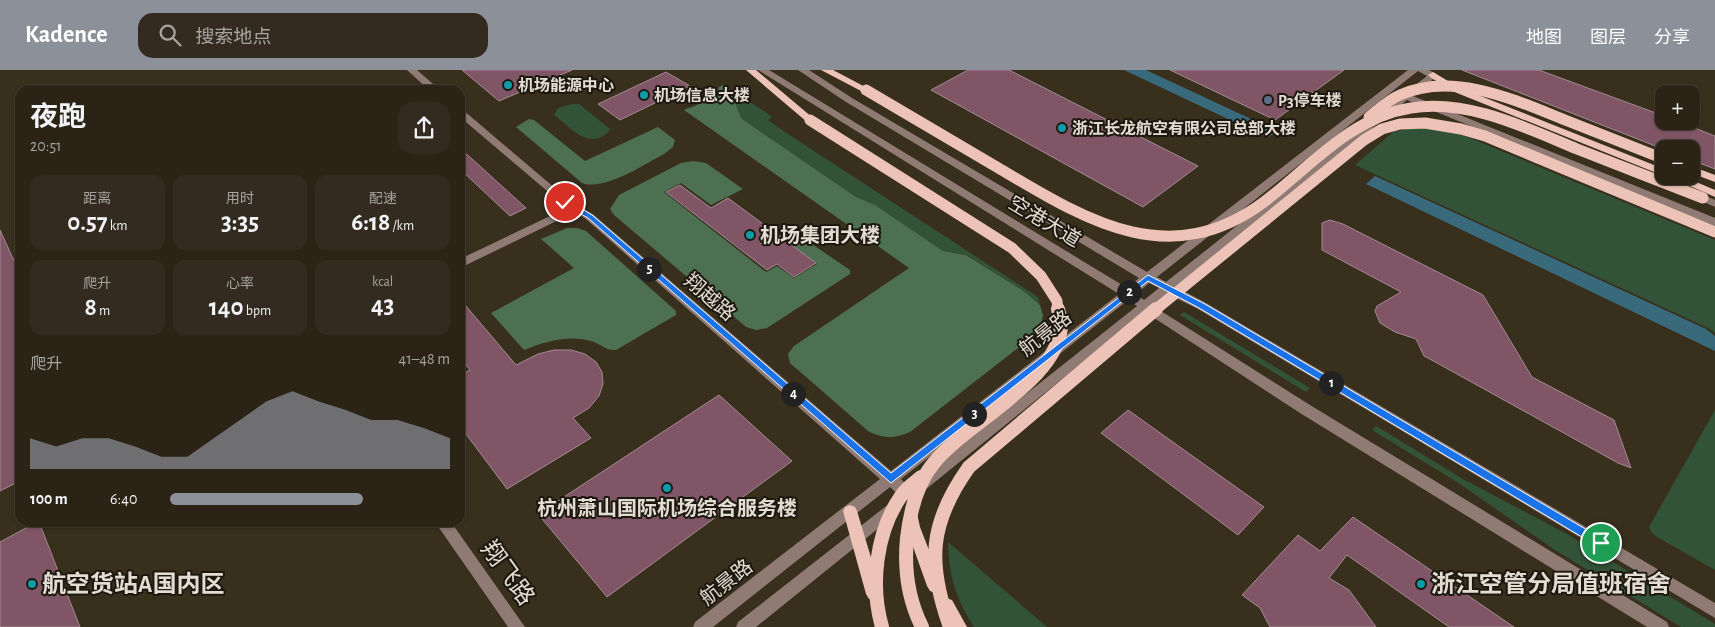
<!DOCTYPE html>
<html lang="zh">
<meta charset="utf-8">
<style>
body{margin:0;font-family:"Alegreya Sans","Noto Sans SC",sans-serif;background:#332b1f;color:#f1f3f6;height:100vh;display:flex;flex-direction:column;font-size:19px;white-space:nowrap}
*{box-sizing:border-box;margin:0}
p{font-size:16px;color:#a6a4a1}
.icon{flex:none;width:28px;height:28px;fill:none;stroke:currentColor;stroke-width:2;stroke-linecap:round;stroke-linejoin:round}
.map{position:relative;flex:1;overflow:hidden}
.side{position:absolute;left:15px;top:15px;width:450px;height:442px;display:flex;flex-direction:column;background:#2b2316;border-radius:15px;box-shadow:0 1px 4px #0004,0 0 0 1px #474035}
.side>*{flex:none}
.buttons{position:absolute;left:1655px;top:15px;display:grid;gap:10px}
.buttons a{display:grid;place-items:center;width:45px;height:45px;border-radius:10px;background:#2b2316;box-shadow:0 1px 4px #0004,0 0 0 1px #474035;font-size:25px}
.pin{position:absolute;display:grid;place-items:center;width:42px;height:42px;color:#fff;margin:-21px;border:2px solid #fff;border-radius:50%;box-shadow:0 1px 5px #0007}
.km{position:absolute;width:25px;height:25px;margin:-12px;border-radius:50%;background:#222;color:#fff;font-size:14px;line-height:25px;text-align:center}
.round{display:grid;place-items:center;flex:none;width:52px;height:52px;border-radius:15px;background:#332b1f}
.overview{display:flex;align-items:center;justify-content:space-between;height:85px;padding:0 15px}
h1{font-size:28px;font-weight:700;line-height:38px}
.stats{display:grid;grid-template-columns:repeat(3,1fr);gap:8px;height:85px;padding:5px 15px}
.stats div{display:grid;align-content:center;border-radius:12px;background:#332b1f;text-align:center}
.stats b{font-size:25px;font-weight:700}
.stats small{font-size:14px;font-weight:400}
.stats p{font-size:14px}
.chart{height:140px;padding:10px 15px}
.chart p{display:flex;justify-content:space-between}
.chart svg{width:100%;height:90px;margin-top:5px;fill:#8c9099;opacity:.7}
ul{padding:0 15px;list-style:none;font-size:16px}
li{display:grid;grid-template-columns:80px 60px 1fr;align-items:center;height:38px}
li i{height:12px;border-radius:6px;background:#8c9099}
header{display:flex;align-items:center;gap:30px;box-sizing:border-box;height:70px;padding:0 25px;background:#8c9099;color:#fff}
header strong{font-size:24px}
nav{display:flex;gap:28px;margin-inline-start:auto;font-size:18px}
.search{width:350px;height:45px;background:#332b1f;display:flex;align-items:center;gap:12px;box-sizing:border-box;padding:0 18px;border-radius:15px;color:#a6a4a1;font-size:19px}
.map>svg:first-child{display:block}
.green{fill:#335339}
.forest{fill:#4d7053}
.water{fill:#396a7c}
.building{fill:#805667;stroke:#a38a93}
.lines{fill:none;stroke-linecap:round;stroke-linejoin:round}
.minor{fill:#8f7a74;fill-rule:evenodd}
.major{fill:#edc3b7;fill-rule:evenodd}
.major-bridge-far1{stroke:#edc3b7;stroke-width:11}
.major-bridge{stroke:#edc3b7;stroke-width:14}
.route{fill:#1a73e8;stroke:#fff}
.culture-dot{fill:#0f9aa8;stroke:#1c1810;stroke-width:2}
.service-dot{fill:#5c6f8a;stroke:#1c1810;stroke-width:2}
.labels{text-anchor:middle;stroke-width:4;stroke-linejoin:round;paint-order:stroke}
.far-poi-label{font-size:16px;font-weight:bold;fill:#e3dcd1;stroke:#1c1810;text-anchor:start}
.street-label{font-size:20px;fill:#e3dcd1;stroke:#1c1810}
.poi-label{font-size:20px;font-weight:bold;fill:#e3dcd1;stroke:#1c1810;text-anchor:start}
.near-street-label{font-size:24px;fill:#e3dcd1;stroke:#1c1810}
.near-poi-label{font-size:24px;font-weight:bold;fill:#e3dcd1;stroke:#1c1810;text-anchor:start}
</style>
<header>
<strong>Kadence</strong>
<div class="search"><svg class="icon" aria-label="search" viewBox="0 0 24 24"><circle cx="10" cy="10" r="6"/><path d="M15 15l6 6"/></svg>搜索地点</div>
<nav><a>地图</a><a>图层</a><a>分享</a></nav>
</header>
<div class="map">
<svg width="1715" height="557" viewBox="0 0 1715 557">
<rect width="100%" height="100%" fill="#392f1d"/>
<path class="green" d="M 729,19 L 767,43 L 772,47 L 768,50 L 788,64 L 1038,227 L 1040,235 L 1025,222 L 967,185 L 943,181 L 875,135 L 856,127 L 742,49 C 736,39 736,28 729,19 Z
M 572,34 L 579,34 L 610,59 L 608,62 C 589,81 570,57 554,45 L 558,38 Z
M 1412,58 L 1433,58 L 1458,63 L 1715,170 L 1715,263 L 1708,258 L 1355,95 L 1393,62 Z
M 1184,242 L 1310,318 L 1306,322 L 1180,245 Z
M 1715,340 L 1715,500 L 1657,467 L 1651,462 L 1649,457 Z
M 1376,356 L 1463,409 L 1567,464 L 1715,554 L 1715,557 L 1681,557 L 1555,480 L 1460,414 L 1372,360 Z
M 948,472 L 1047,557 L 974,557 C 956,528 949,507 948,472 Z"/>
<path class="forest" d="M 723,15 C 736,24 735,36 742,49 L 856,127 L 875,135 L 943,181 L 966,185 L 1025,222 L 1040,235 L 1043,245 L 1040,261 L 910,362 C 894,369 884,369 868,361 L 790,293 L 788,284 L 794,276 L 909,198 L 684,40 C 696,35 715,30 719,17 Z
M 529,49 L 534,50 L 585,91 L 658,57 L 675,70 L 673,77 L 664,84 C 643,95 605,121 582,113 L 516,57 Z
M 693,91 L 706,93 L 743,119 L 711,135 L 681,113 L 664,122 L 766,202 L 777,196 L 794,208 L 817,194 L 792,175 L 803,168 L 850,200 L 850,204 L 767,258 L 756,260 L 746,257 L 614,145 L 610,139 L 619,125 L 681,93 Z
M 567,158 L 577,158 L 586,161 L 676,241 L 676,245 L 616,280 C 607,281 602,275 594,272 C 570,264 547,271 524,280 L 491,243 L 574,198 L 541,169 Z"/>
<path class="water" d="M 1124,0 L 1146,0 L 1277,61 L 1269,67 L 1264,66 Z
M 1375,106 L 1706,259 L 1715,266 L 1715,281 L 1366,114 Z"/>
<path class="building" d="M 462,0 L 572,0 L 499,31 Z
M 968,0 L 1009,0 L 1198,96 L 1143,137 L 931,20 Z
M 1170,0 L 1344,0 L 1275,50 Z
M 1462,0 L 1539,0 L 1664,46 L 1664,51 L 1677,51 L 1715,66 L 1715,99 L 1691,90 L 1691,79 L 1663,79 Z
M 666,2 L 690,16 L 620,50 L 598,34 Z
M 460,78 L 526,138 L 510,146 L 460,99 Z
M 680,115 L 711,138 L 728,128 L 816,193 L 794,207 L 777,194 L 767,200 L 666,122 Z
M 1330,150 L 1343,154 L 1483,225 L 1532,307 L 1614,350 L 1631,398 L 1618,393 L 1428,288 L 1424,286 L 1416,269 L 1395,262 L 1380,253 L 1375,241 L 1377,236 L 1401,222 L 1322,180 L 1322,153 Z
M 0,160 L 20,204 L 20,411 L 0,421 Z
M 460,229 L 516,295 L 538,284 L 554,280 L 571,280 L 585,284 L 596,292 L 602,302 L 603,314 L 599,326 L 589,338 L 573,348 L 591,368 L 507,419 L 460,356 L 460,305 L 470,300 L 460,287 Z
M 719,325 L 792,391 L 607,527 L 538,444 Z
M 1128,340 L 1264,437 L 1238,465 L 1101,363 Z
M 1353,447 L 1514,557 L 1449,557 L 1347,485 L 1329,508 L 1349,520 L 1376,557 L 1270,557 L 1260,538 L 1242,525 L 1298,465 L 1320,481 Z
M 37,452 L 39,452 L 80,557 L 0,557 L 0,472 Z"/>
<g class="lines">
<path class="minor" d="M 407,0 L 417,0 L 440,20 L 429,20 Z
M 758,0 L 769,0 L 1127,218 L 1139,208 L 846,32 L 798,0 L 809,0 L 852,28 L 1147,202 L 1408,0 L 1429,0 L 1438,5 L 1413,26 L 1715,148 L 1715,156 L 1407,30 L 1176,217 L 1206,233 L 1715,533 L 1715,548 L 1198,239 L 1168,224 L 1153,236 L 1310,335 L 1667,552 L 1669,557 L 1647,557 L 1300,343 L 1145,242 L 925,420 L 920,422 L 915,420 L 913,416 L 915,412 L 1137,236 L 1128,230 L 901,409 L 916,425 L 914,429 C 904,433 898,424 890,417 L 713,557 L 693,557 L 695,552 L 880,409 L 586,149 L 575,142 L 460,198 L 460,189 L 567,138 L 460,47 L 460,39 L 463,40 L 569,130 L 594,145 L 891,401 L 1119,224 ZM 1418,1 L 1427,6 L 1405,23 L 1397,22 L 1395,24 L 1399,27 L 1166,212 L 1157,207 ZM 1149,213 L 1159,218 L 1144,230 L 1136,224 Z
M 1703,125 L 1715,130 L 1715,137 L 1699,130 L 1698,128 L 1699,126 Z
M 895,431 L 900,433 L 902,437 L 900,441 L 756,557 L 736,557 L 738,552 L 890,433 Z
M 435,452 L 451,452 L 525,557 L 508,557 Z"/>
<path class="major" d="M 746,0 L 756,0 L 813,48 L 813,52 L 807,52 Z
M 821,0 L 833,0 L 871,20 L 869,22 L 863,22 Z
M 1433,2 L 1458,17 L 1664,99 L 1664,106 L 1452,21 L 1430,7 L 1428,5 Z
M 1691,96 L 1715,105 L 1715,112 L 1691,103 Z
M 1667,106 L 1682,106 L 1715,120 L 1715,127 Z
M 850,435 L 855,437 L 857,441 L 882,524 L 879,529 L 874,531 L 869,529 L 866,524 L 843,441 L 845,437 Z
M 912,441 L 917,443 L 920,457 L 943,516 L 940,521 L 935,523 L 930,521 L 927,516 L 906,457 L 905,447 L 907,443 Z
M 946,528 L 952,530 L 967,557 L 950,557 L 938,535 L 940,530 Z"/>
<path class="major-bridge-far1" d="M 866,20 C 909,45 952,71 995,96 C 1083,148 1167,204 1264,132 C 1310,97 1351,47 1411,38 C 1469,29 1526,58 1577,79 C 1619,95 1661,112 1703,128
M 1369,47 C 1379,39 1388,30 1400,25 C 1453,1 1515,30 1565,50 C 1598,63 1631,76 1664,89
M 810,50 L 1012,178 L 1041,206 L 1057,231 L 1058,240
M 1155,240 L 1364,70 L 1382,59 L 1400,54 L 1425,53 L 1461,59 L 1485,66 L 1715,162"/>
<path class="major-bridge" d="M 882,557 C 870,515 876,462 901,426 C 906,418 914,413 921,407
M 922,557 C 908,529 904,499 907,468 C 910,442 916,415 933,394 C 964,354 1061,309 1061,254 C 1061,249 1059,244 1058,239
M 950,557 C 927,493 929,453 969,397 L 1156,239"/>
</g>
<path class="route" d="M 562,130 L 567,130 L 592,145 L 891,403 L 1148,205 L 1205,234 L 1604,470 L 1606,473 L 1601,477 L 1597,476 L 1199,238 L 1148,211 L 891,413 L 588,148 L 562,133 Z"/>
<g class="culture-dot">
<circle cx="508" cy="15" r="5"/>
<circle cx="644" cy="25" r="5"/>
<circle cx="1062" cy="58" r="5"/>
<circle cx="750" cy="165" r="5"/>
<circle cx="667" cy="418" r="5"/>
<circle cx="32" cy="514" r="5"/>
<circle cx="1421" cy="514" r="5"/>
</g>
<circle class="service-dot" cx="1268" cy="30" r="5"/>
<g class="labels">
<g class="far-poi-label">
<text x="518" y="21">机场能源中心</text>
<text x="654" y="31">机场信息大楼</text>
<text x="1278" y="36">P3停车楼</text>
<text x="1072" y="64">浙江长龙航空有限公司总部大楼</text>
</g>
<g class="street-label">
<text transform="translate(1045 151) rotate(31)" y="7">空港大道</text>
<text transform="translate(710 227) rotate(41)" y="7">翔越路</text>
<text transform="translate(1045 263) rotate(-38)" y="7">航景路</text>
<text transform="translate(726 512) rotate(-38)" y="7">航景路</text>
</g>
<g class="poi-label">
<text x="760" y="172">机场集团大楼</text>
<text x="667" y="445" text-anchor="middle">杭州萧山国际机场综合服务楼</text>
</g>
<g class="near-street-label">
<text transform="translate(508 503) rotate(54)" y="8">翔飞路</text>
</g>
<g class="near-poi-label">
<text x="42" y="522">航空货站A国内区</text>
<text x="1431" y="522">浙江空管分局值班宿舍</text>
</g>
</g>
</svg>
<div class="buttons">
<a>+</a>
<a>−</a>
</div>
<div class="pin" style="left:1601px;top:473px;background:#1e9e55"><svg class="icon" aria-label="arrive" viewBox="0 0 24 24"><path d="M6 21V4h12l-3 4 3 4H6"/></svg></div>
<div class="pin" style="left:565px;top:132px;background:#d93025"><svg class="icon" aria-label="check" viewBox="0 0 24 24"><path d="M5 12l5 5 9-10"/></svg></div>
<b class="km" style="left:1331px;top:313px">1</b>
<b class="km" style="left:1129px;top:222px">2</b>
<b class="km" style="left:974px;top:344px">3</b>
<b class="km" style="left:793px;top:324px">4</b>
<b class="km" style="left:649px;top:199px">5</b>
<section class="side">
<div class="overview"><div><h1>夜跑</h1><p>20:51</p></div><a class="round"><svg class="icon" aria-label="share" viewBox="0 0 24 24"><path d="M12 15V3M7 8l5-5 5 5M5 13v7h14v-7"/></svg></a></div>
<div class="stats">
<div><p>距离</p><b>0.57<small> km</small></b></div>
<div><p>用时</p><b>3:35</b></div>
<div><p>配速</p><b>6:18<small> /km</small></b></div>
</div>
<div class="stats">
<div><p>爬升</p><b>8<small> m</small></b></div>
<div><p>心率</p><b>140<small> bpm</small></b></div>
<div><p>kcal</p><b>43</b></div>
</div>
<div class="chart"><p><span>爬升</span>41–48 m</p>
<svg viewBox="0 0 160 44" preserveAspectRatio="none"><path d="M0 44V29L10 33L20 29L30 29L40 33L50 38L60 38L70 29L80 20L90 11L100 6L110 11L120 15L130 20L140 20L150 24L160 29V44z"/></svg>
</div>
<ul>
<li><b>100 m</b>6:40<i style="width:69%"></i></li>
</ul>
</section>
</div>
